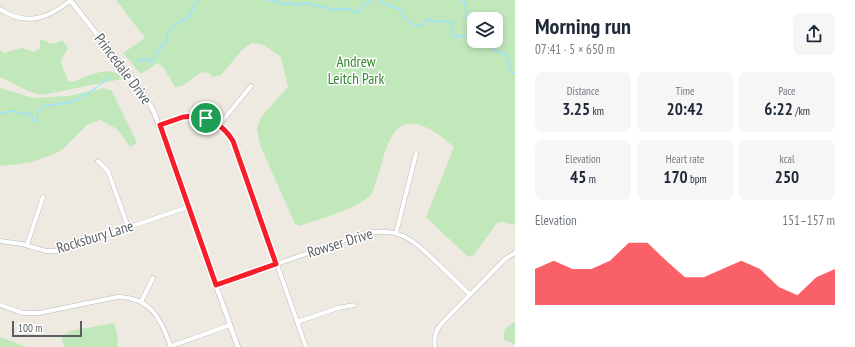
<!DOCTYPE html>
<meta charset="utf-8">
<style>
body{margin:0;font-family:"PT Sans Narrow",sans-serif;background:#f6f6f7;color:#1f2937;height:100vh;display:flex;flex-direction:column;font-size:15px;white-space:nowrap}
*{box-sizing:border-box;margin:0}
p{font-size:13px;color:#747a83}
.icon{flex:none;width:22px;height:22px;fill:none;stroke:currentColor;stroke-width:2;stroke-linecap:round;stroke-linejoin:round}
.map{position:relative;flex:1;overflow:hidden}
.details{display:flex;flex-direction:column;background:#fff;width:340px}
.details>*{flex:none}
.fabs{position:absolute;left:467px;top:12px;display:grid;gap:8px}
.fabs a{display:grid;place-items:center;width:36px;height:36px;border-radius:8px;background:#fff;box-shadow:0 2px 6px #0003;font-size:20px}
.scale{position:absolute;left:12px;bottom:10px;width:70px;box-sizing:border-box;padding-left:4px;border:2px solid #5a5f63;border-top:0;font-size:11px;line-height:14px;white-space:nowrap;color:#5a5f63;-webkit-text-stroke:3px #fff;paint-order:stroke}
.pin{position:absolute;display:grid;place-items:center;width:34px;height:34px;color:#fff;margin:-17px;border:2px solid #fff;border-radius:50%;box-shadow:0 1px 4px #0007}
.round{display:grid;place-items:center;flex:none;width:42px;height:42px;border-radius:8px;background:#f6f6f7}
.headline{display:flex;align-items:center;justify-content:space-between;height:68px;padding:0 20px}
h1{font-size:22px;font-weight:800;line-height:30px}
.metrics{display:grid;grid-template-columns:repeat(3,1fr);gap:6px;height:68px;padding:4px 20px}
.metrics div{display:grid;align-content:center;border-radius:8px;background:#f6f6f7;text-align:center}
.metrics b{font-size:17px;font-weight:800}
.metrics small{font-size:11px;font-weight:400}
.metrics p{font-size:11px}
.chart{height:112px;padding:8px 20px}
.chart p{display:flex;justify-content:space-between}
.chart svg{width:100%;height:72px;margin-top:4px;fill:#f81d28;opacity:.7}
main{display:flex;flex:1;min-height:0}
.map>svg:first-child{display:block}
.green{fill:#c1e8bb;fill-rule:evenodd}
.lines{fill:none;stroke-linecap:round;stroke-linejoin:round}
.stream{stroke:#a0e2ff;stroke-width:1.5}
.minor-casing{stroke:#b4b9bd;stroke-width:5}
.tertiary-casing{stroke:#b4b9bd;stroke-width:5.5}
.minor{stroke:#fff;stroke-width:4}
.tertiary{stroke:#fff;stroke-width:4.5}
.route-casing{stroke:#fff;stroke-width:8}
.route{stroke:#f81d28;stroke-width:5}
.labels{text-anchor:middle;stroke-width:3;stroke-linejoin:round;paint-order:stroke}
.park-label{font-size:15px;fill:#34872e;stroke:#fff}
.street-label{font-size:15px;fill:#5a5f63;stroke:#fff}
</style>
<main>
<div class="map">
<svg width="515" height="347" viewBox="0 0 515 347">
<rect width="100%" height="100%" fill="#eeeae1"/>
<path class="green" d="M 116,0 L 515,0 L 515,225 L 503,222 L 497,223 L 474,255 L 468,257 L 426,217 L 454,147 C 437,132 406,108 391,138 C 385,149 382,162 379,173 C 376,179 375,188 372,193 C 362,208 316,220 299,226 L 295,224 L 260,145 L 257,129 L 261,117 L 288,87 L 281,57 L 264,45 L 252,43 L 242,50 L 221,75 L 213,77 L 208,73 L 202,72 L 182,86 L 175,87 L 164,68 L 158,63 L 141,74 L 123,53 L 145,38 ZM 474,19 L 496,19 L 496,41 L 474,41 Z
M 40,39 C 50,42 52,47 62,40 L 68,48 L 62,59 L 61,63 L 68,81 L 71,82 L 75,81 C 88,76 113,63 122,79 L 42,95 L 30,92 L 0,77 L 0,49 L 3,53 L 22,48 L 34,52 L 40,48 Z
M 0,88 L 34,98 L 68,96 L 104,88 L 112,91 L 137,143 L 130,147 L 117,129 L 100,120 L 87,125 L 62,150 L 51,155 L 32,162 L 4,166 L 0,165 Z
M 515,322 L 515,344 L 504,340 C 503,330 506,327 515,322 Z
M 114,323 L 118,337 L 117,344 L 118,347 L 64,347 L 61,336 L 71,331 Z
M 0,337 L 27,347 L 0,347 Z"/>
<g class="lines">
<path class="stream" d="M 264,0 L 269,0
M 271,0 L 281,4 L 290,3 L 297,5 L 305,3 L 334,10 L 349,8 L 354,13 L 357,13 L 364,5 L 372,0
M 381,0 L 383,3 L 401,10 L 405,18 L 416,26 L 423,25 L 427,19 L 436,22 L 446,21 L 453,23 L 451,33 L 455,37 L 474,34
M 462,0 C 468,5 464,13 467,19 L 474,23
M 487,41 L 492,49 L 507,55 L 510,71 L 512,73 L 515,73
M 137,61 L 146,59 L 151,62 L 153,61 L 156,54 L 167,40 L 168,34 L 172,28 L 178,23 L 187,18 L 192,11 L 194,5 L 199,0
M 0,113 L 12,111 L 17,112 L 20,114 L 27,113 L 31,115 L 35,122 L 37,121 L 38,111 L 44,106 L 67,103 L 78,99 L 82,95 L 86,95 L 109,78"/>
<g class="minor-casing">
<path id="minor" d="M 0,9 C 26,27 49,18 71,0
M 160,125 C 167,122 175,118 183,117 C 206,113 224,125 235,145 L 306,347
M 219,125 L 251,86
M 98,161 L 108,171 L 128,227
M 396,233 L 416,154
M 0,241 L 22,244 L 46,251 L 59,251 L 188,207
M 27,245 L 43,197
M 216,285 L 363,234 C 398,226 413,239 436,262 C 448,273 459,284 470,295
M 141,302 L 153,278
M 0,305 L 23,313 L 39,313 L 117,297 C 151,297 161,319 171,347
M 297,322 L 338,308 L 354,305
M 169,347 L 230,325
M 435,347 C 433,337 436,329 443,322 L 505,259 L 515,253"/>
</g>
<g class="tertiary-casing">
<path id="tertiary" d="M 70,0 L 134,81 L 145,95 L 154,112 L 238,347"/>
</g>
<use href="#minor" class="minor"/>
<use href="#tertiary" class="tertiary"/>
</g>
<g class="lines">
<g class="route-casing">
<path id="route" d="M 194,116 C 211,118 224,126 233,141 L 276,264 L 216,285 L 160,125 L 183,117 Z"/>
</g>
<use href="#route" class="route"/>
</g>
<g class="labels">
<g class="park-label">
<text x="356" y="67">Andrew<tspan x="356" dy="17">Leitch Park</tspan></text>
</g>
<g class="street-label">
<text transform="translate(123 69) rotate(53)" y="5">Princedale Drive</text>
<text transform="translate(95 237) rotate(-17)" y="5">Rocksbury Lane</text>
<text transform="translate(340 243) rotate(-17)" y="5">Rowser Drive</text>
</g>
</g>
</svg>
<div class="fabs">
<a><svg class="icon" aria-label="layers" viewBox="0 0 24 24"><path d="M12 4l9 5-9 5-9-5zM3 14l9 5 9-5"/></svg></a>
</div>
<div class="scale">100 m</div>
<div class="pin" style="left:206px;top:118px;background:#1e9e55"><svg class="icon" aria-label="arrive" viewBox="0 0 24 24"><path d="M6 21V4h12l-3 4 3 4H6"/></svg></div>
</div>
<section class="details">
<div class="headline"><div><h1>Morning run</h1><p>07:41 · 5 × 650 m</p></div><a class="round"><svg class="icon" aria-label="share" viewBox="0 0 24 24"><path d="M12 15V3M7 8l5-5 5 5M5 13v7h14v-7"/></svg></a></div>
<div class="metrics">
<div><p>Distance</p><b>3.25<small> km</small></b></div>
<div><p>Time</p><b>20:42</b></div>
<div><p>Pace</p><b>6:22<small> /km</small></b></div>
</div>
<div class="metrics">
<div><p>Elevation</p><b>45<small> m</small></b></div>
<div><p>Heart rate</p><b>170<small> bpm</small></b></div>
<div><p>kcal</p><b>250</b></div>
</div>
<div class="chart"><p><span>Elevation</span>151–157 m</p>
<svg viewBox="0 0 160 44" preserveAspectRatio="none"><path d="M0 44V22L10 17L20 22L30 22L40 17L50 6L60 6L70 17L80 27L90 27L100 22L110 17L120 22L130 33L140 38L150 27L160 22V44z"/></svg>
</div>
</section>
</main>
